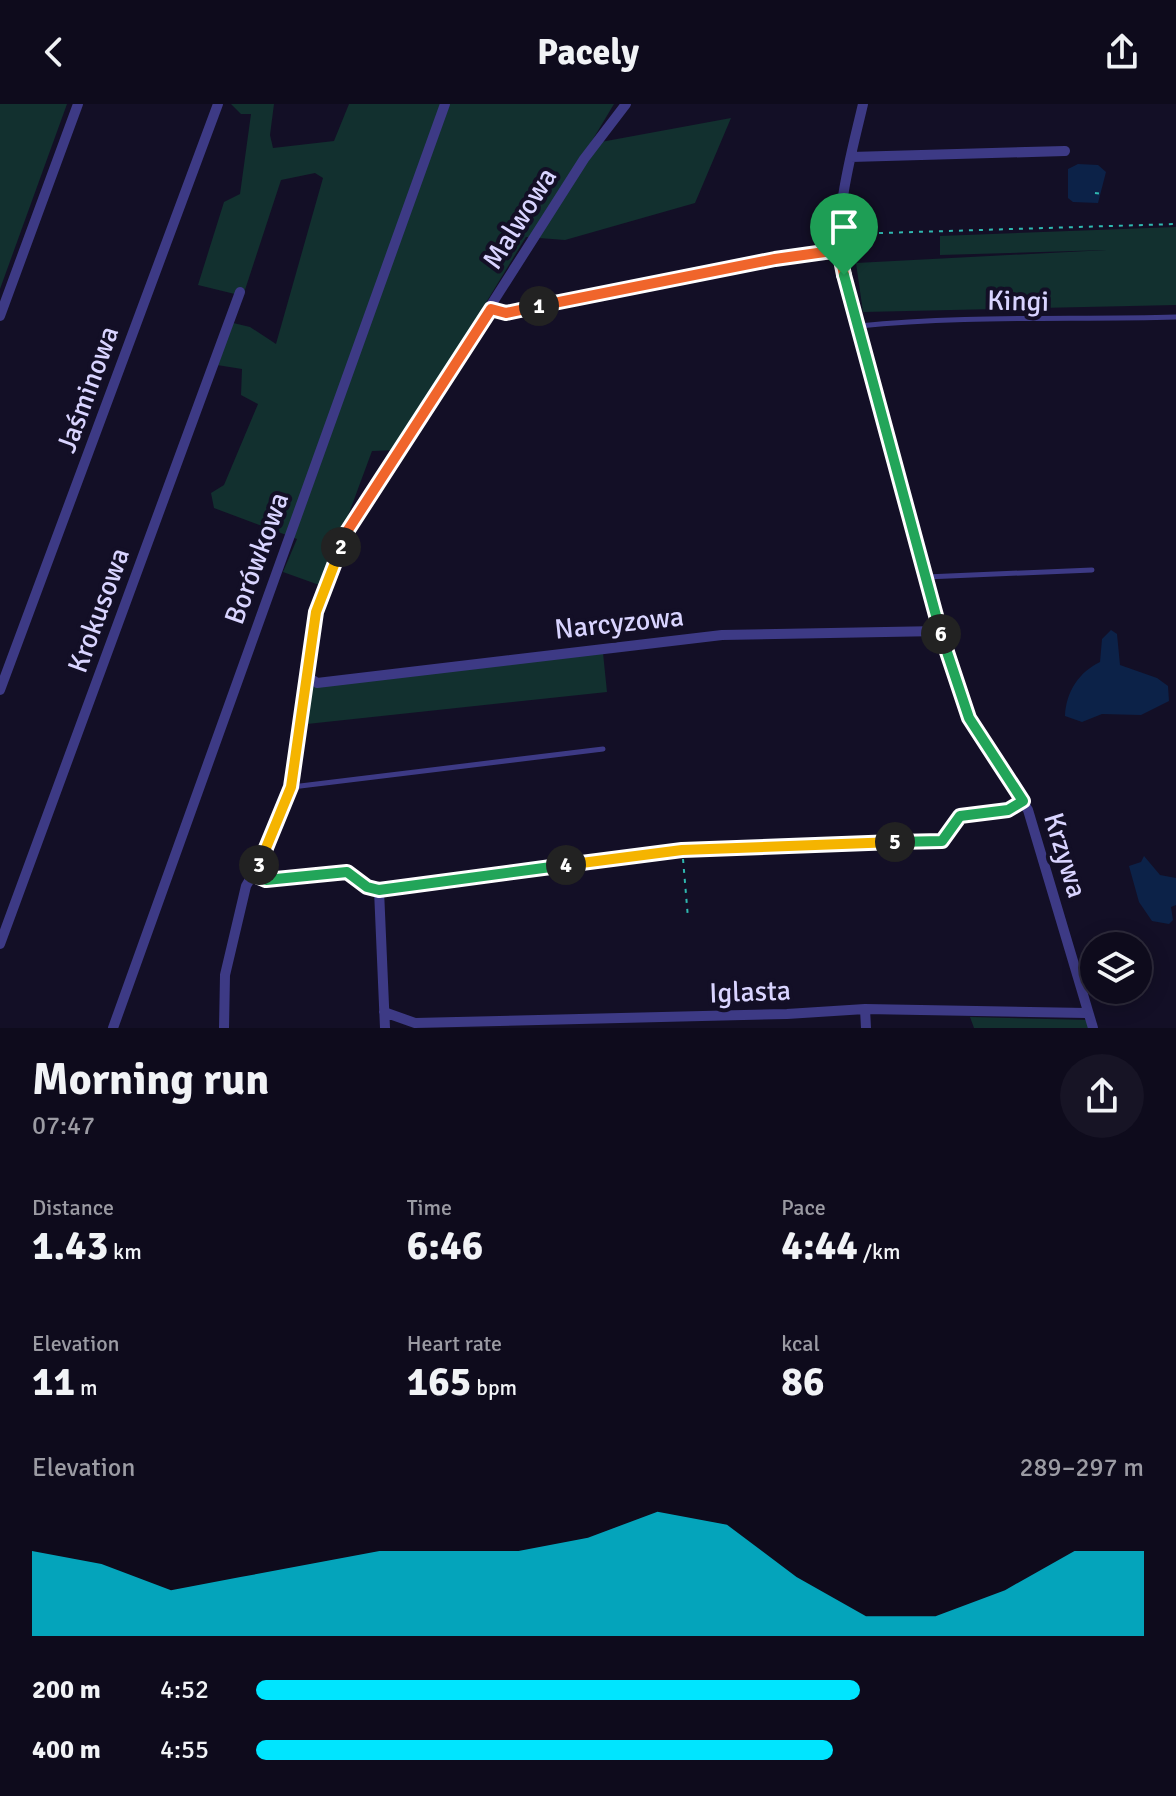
<!DOCTYPE html>
<meta charset="utf-8">
<style>
body{margin:0;font-family:Signika,sans-serif;background:#171425;color:#f1f3f6;height:100vh;display:flex;flex-direction:column;font-size:30px;white-space:nowrap}
*{box-sizing:border-box;margin:0}
p{font-size:26px;color:#9b9ba3}
.icon{flex:none;width:44px;height:44px;fill:none;stroke:currentColor;stroke-width:2;stroke-linecap:round;stroke-linejoin:round}
.map{position:relative;height:924px;overflow:hidden}
.drawer{display:flex;flex-direction:column;background:#0e0b1c;flex:1}
.drawer>*{flex:none}
.buttons{position:absolute;left:1080px;top:828px;display:grid;gap:16px}
.buttons a{display:grid;place-items:center;width:72px;height:72px;border-radius:50%;background:#0e0b1c;box-shadow:0 4px 20px #0003,0 0 0 2px #2e2b3b;font-size:40px}
.pin{position:absolute;display:grid;place-items:center;width:68px;height:68px;color:#fff;margin:-82px -34px;border-radius:50% 50% 50% 0;rotate:-45deg;box-shadow:0 0 8px #0007}
.pin .icon{rotate:45deg}
.km{position:absolute;width:40px;height:40px;margin:-20px;border-radius:50%;background:#222;color:#fff;font-size:22px;line-height:40px;text-align:center}
.round{display:grid;place-items:center;flex:none;width:84px;height:84px;border-radius:42px;background:#171425}
.overview{display:flex;align-items:center;justify-content:space-between;height:136px;padding:0 32px}
h1{font-size:44px;font-weight:700;line-height:60px}
.metrics{display:grid;grid-template-columns:repeat(3,1fr);gap:12px;height:136px;padding:8px 32px}
.metrics div{display:grid;align-content:center}
.metrics b{font-size:40px;font-weight:700}
.metrics small{font-size:22px;font-weight:400}
.metrics p{font-size:22px}
.chart{height:224px;padding:16px 32px}
.chart p{display:flex;justify-content:space-between}
.chart svg{width:100%;height:144px;margin-top:8px;fill:#00e5ff;opacity:.7}
ul{padding:0 32px;list-style:none;font-size:26px}
li{display:grid;grid-template-columns:128px 96px 1fr;align-items:center;height:60px}
li i{height:20px;border-radius:10px;background:#00e5ff}
header{display:flex;justify-content:space-between;align-items:center;height:104px;padding:0 32px;background:#0e0b1c;font-size:36px;font-weight:700}
.map>svg:first-child{display:block}
.green{fill:#12302f}
.water{fill:#0c2248}
.lines{fill:none;stroke-linecap:round;stroke-linejoin:round}
.path{stroke:#2fb8b0;stroke-width:2;stroke-dasharray:4 6;stroke-linecap:butt}
.lane{stroke:#3d3a85;stroke-width:5}
.street{stroke:#3d3a85;stroke-width:10}
.split-1-casing{stroke:#fff;stroke-width:16}
.split-2-casing{stroke:#fff;stroke-width:16}
.split-3-casing{stroke:#fff;stroke-width:16}
.split-4-casing{stroke:#fff;stroke-width:16}
.split-5-casing{stroke:#fff;stroke-width:16}
.split-6-casing{stroke:#fff;stroke-width:16}
.split-7-casing{stroke:#fff;stroke-width:16}
.split-1{stroke:#f0652b;stroke-width:10}
.split-2{stroke:#f0652b;stroke-width:10}
.split-3{stroke:#f5b400;stroke-width:10}
.split-4{stroke:#22a559;stroke-width:10}
.split-5{stroke:#f5b400;stroke-width:10}
.split-6{stroke:#22a559;stroke-width:10}
.split-7{stroke:#22a559;stroke-width:10}
.labels{text-anchor:middle;stroke-width:8;stroke-linejoin:round;paint-order:stroke}
.street-label{font-size:28px;fill:#d9d4ff;stroke:#130f26}
</style>
<header><svg class="icon" aria-label="back" viewBox="0 0 24 24"><path d="M15 5l-7 7 7 7"/></svg>Pacely<svg class="icon" aria-label="share" viewBox="0 0 24 24"><path d="M12 15V3M7 8l5-5 5 5M5 13v7h14v-7"/></svg></header>
<div class="map">
<svg width="1176" height="924" viewBox="0 0 1176 924">
<rect width="100%" height="100%" fill="#130f26"/>
<path class="green" d="M 0,0 L 67,0 L 0,185 Z
M 231,0 L 274,0 L 270,31 L 273,44 L 334,37 L 349,0 L 614,0 L 590,40 L 731,14 L 695,99 L 565,136 L 526,133 L 396,346 L 372,347 L 322,482 L 283,468 L 297,435 L 214,404 L 211,389 L 224,381 L 258,300 L 241,291 L 242,265 L 217,261 L 229,218 L 250,223 L 276,240 L 323,74 L 315,69 L 281,76 L 243,192 L 198,181 L 224,98 L 240,90 L 251,10 L 241,10 Z
M 1176,123 L 1176,201 L 863,208 L 856,159 L 1107,146 L 940,151 L 940,132 Z
M 603,549 L 607,588 L 307,620 L 311,583 Z
M 970,913 L 1090,916 L 1093,924 L 974,924 Z"/>
<path class="water" d="M 1078,60 L 1098,61 L 1106,68 L 1098,99 L 1073,98 L 1068,94 L 1068,65 Z
M 1111,526 L 1117,530 L 1120,561 L 1157,574 L 1168,582 L 1169,597 L 1141,611 L 1102,610 L 1082,618 L 1065,612 C 1066,588 1079,568 1100,558 L 1102,535 Z
M 1144,752 L 1160,771 L 1176,774 L 1176,801 L 1171,803 L 1173,816 L 1169,820 L 1152,817 L 1139,798 L 1129,762 L 1141,758 Z"/>
<g class="lines">
<path class="path" d="M 1095,89 L 1102,90
M 849,130 L 1176,120
M 683,755 L 688,814"/>
<path class="lane" d="M 491,205 L 506,209 L 775,155 L 839,146
M 859,222 C 964,211 1070,216 1176,213
M 926,473 L 1092,466
M 292,683 L 603,645"/>
<path class="street" d="M 863,0 C 850,56 832,114 844,171 L 940,527 L 969,614 L 1028,706 L 1093,924
M 851,53 L 1065,47
M 0,212 L 78,0
M 307,572 L 317,579 L 722,531 L 940,527
M 0,586 L 218,0
M 254,771 L 266,776 L 347,768 L 367,783 L 379,786 L 682,746 L 942,737 L 960,712 L 1008,706 L 1023,697
M 379,786 L 385,924
M 0,840 L 240,188
M 865,905 L 866,924
M 384,908 L 415,919 L 787,910 L 865,905 L 1086,909
M 113,924 L 445,0
M 224,924 L 225,871 L 246,782 L 268,744 L 291,683 L 316,508 L 346,429 L 584,55 L 626,0"/>
</g>
<g class="lines">
<g class="split-1-casing">
<path id="split-1" d="M 539,202 L 775,155 L 839,146 L 844,171"/>
</g>
<g class="split-2-casing">
<path id="split-2" d="M 341,443 L 346,429 L 491,205 L 506,209 L 539,202"/>
</g>
<g class="split-3-casing">
<path id="split-3" d="M 259,761 L 291,683 L 316,508 L 341,443"/>
</g>
<g class="split-4-casing">
<path id="split-4" d="M 259,761 L 254,771 L 266,776 L 347,768 L 367,783 L 379,786 L 566,761"/>
</g>
<g class="split-5-casing">
<path id="split-5" d="M 566,761 L 682,746 L 895,738"/>
</g>
<g class="split-6-casing">
<path id="split-6" d="M 895,738 L 942,737 L 960,712 L 1008,706 L 1023,697 L 969,614 L 941,530"/>
</g>
<g class="split-7-casing">
<path id="split-7" d="M 844,171 L 941,530"/>
</g>
<use href="#split-1" class="split-1"/>
<use href="#split-2" class="split-2"/>
<use href="#split-3" class="split-3"/>
<use href="#split-4" class="split-4"/>
<use href="#split-5" class="split-5"/>
<use href="#split-6" class="split-6"/>
<use href="#split-7" class="split-7"/>
</g>
<g class="labels">
<g class="street-label">
<text transform="translate(519 114) rotate(-58)" y="10">Malwowa</text>
<text transform="translate(1018 196) rotate(1)" y="10">Kingi</text>
<text transform="translate(87 285) rotate(-70)" y="10">Jaśminowa</text>
<text transform="translate(256 454) rotate(-70)" y="10">Borówkowa</text>
<text transform="translate(98 506) rotate(-70)" y="10">Krokusowa</text>
<text transform="translate(619 518) rotate(-6)" y="10">Narcyzowa</text>
<text transform="translate(1066 751) rotate(73)" y="10">Krzywa</text>
<text transform="translate(750 887) rotate(-2)" y="10">Iglasta</text>
</g>
</g>
</svg>
<div class="buttons">
<a><svg class="icon" aria-label="layers" viewBox="0 0 24 24"><path d="M12 4l9 5-9 5-9-5zM3 14l9 5 9-5"/></svg></a>
</div>
<div class="pin" style="left:844px;top:171px;background:#1e9e55"><svg class="icon" aria-label="arrive" viewBox="0 0 24 24"><path d="M6 21V4h12l-3 4 3 4H6"/></svg></div>
<b class="km" style="left:539px;top:202px">1</b>
<b class="km" style="left:341px;top:443px">2</b>
<b class="km" style="left:259px;top:761px">3</b>
<b class="km" style="left:566px;top:761px">4</b>
<b class="km" style="left:895px;top:738px">5</b>
<b class="km" style="left:941px;top:530px">6</b>
</div>
<section class="drawer">
<div class="overview"><div><h1>Morning run</h1><p>07:47</p></div><a class="round"><svg class="icon" aria-label="share" viewBox="0 0 24 24"><path d="M12 15V3M7 8l5-5 5 5M5 13v7h14v-7"/></svg></a></div>
<div class="metrics">
<div><p>Distance</p><b>1.43<small> km</small></b></div>
<div><p>Time</p><b>6:46</b></div>
<div><p>Pace</p><b>4:44<small> /km</small></b></div>
</div>
<div class="metrics">
<div><p>Elevation</p><b>11<small> m</small></b></div>
<div><p>Heart rate</p><b>165<small> bpm</small></b></div>
<div><p>kcal</p><b>86</b></div>
</div>
<div class="chart"><p><span>Elevation</span>289–297 m</p>
<svg viewBox="0 0 160 44" preserveAspectRatio="none"><path d="M0 44V18L10 22L20 30L30 26L40 22L50 18L60 18L70 18L80 14L90 6L100 10L110 26L120 38L130 38L140 30L150 18L160 18V44z"/></svg>
</div>
<ul>
<li><b>200 m</b>4:52<i style="width:68%"></i></li>
<li><b>400 m</b>4:55<i style="width:65%"></i></li>
</ul>
</section>
